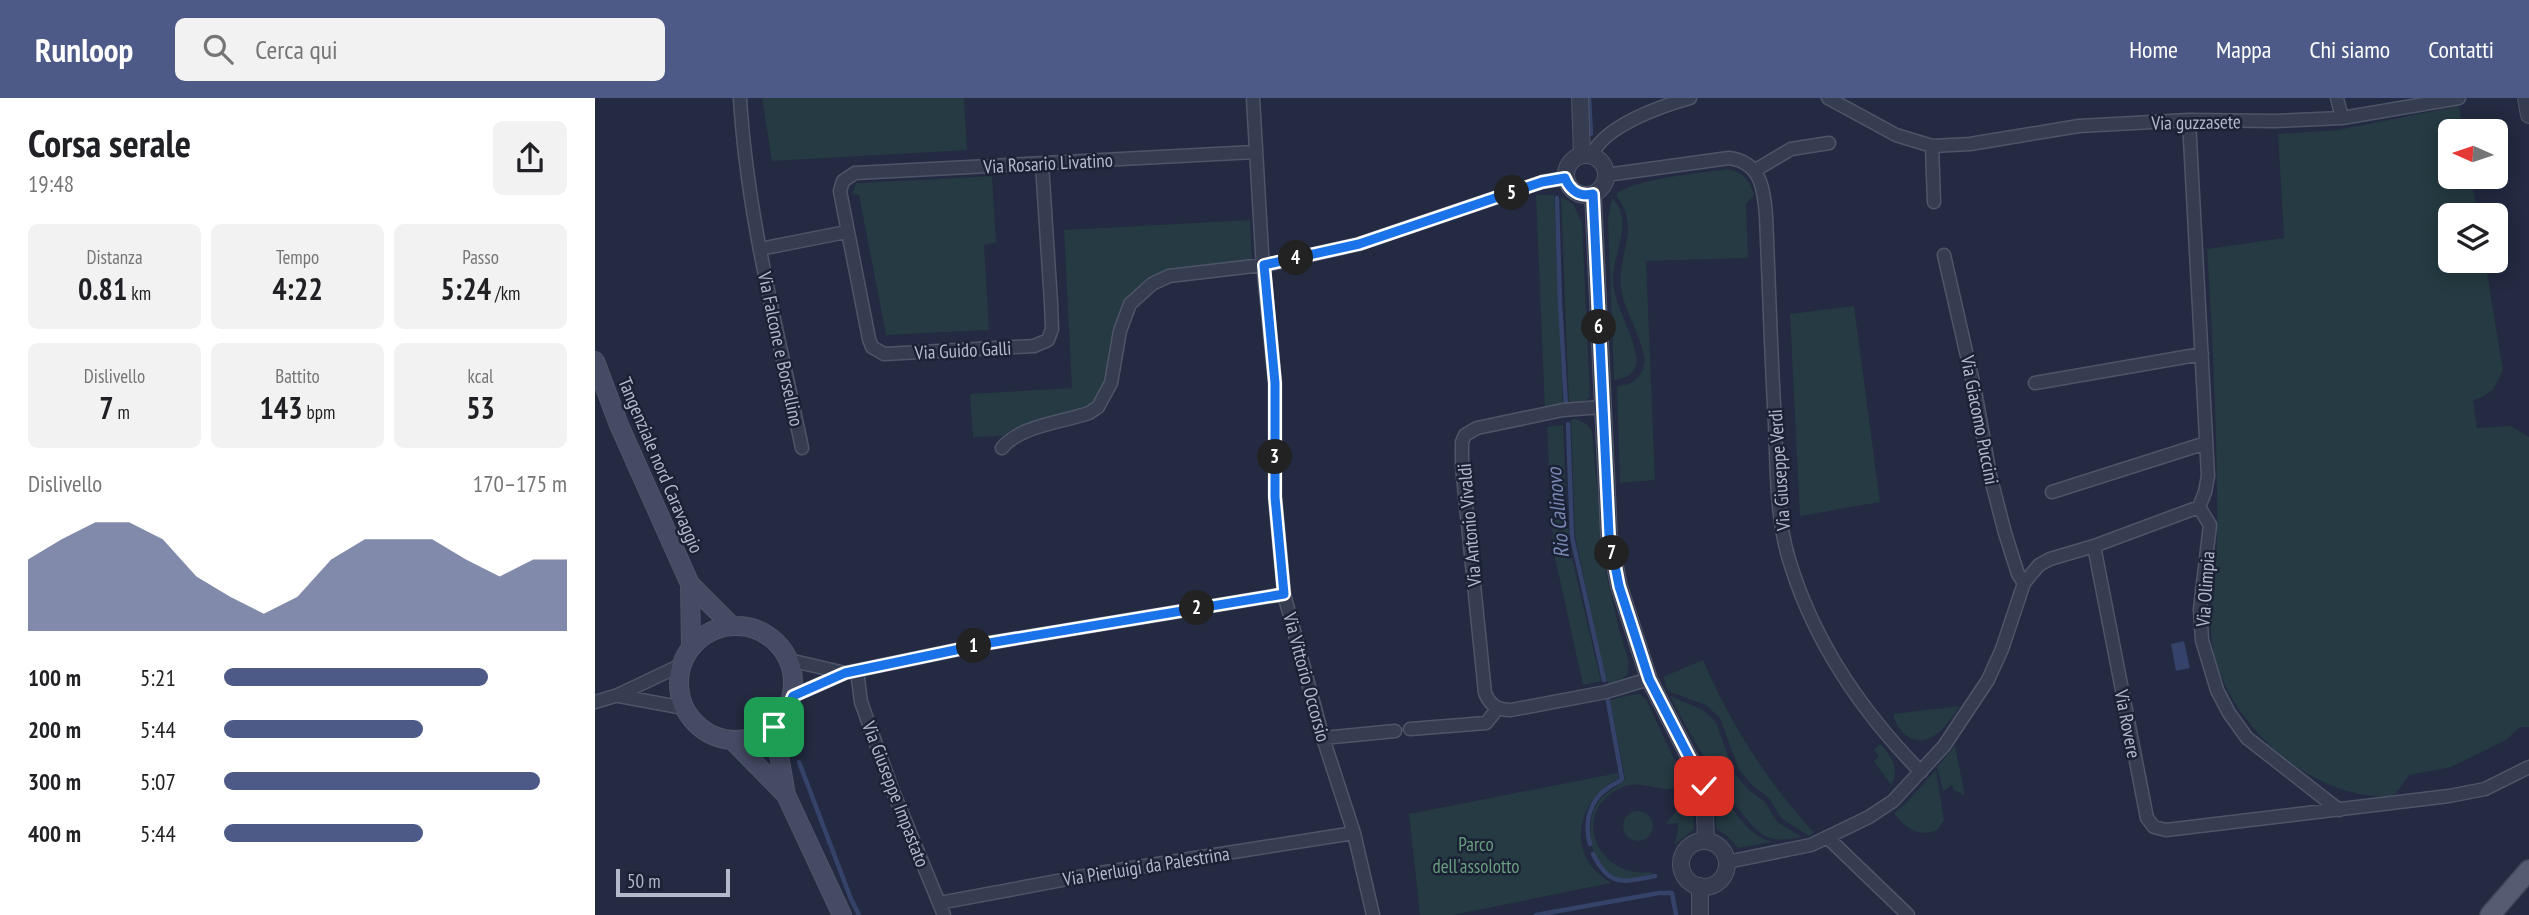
<!DOCTYPE html>
<html lang="it">
<meta charset="utf-8">
<style>
body{margin:0;font-family:"PT Sans Narrow",sans-serif;background:#f2f2f2;color:#202124;height:100vh;display:flex;flex-direction:column;font-size:26px;white-space:nowrap}
*{box-sizing:border-box;margin:0}
p{font-size:23px;color:#757577}
.icon{flex:none;width:38px;height:38px;fill:none;stroke:currentColor;stroke-width:2;stroke-linecap:round;stroke-linejoin:round}
.map{position:relative;flex:1;overflow:hidden}
.side{display:flex;flex-direction:column;background:#fff;width:595px}
.side>*{flex:none}
.needle{width:46px;rotate:273deg}
.fabs{position:absolute;left:1843px;top:21px;display:grid;gap:14px}
.fabs a{display:grid;place-items:center;width:70px;height:70px;border-radius:10px;background:#fff;box-shadow:0 4px 18px #0003;font-size:35px}
.scale{position:absolute;left:21px;bottom:18px;width:114px;box-sizing:border-box;padding-left:7px;border:4px solid #b3b9cb;border-top:0;font-size:19px;line-height:24px;white-space:nowrap;color:#b3b9cb;-webkit-text-stroke:5px #1c2236;paint-order:stroke}
.pin{position:absolute;display:grid;place-items:center;width:60px;height:60px;color:#fff;margin:-30px;border-radius:14px;box-shadow:0 4px 10px #0006}
.km{position:absolute;width:35px;height:35px;margin:-18px;border-radius:50%;background:#222;color:#fff;font-size:19px;line-height:35px;text-align:center}
.round{display:grid;place-items:center;flex:none;width:74px;height:74px;border-radius:10px;background:#f2f2f2}
.summary{display:flex;align-items:center;justify-content:space-between;height:119px;padding:0 28px}
h1{font-size:38px;font-weight:700;line-height:52px}
.figures{display:grid;grid-template-columns:repeat(3,1fr);gap:10px;height:119px;padding:7px 28px}
.figures div{display:grid;align-content:center;border-radius:10px;background:#f2f2f2;text-align:center}
.figures b{font-size:30px;font-weight:700}
.figures small{font-size:19px;font-weight:400}
.figures p{font-size:19px}
.chart{height:196px;padding:14px 28px}
.chart p{display:flex;justify-content:space-between}
.chart svg{width:100%;height:126px;margin-top:7px;fill:#4d5a87;opacity:.7}
ul{padding:0 28px;list-style:none;font-size:23px}
li{display:grid;grid-template-columns:112px 84px 1fr;align-items:center;height:52px}
li i{height:18px;border-radius:9px;background:#4d5a87}
header{display:flex;align-items:center;gap:42px;box-sizing:border-box;height:98px;padding:0 35px;background:#4d5a87;color:#fff}
header strong{font-size:33px}
nav{display:flex;gap:38px;margin-inline-start:auto;font-size:24px}
.search{width:490px;height:63px;background:#f2f2f2;display:flex;align-items:center;gap:18px;box-sizing:border-box;padding:0 24px;border-radius:10px;color:#757577;font-size:26px}
main{display:flex;flex:1;min-height:0}
.map>svg:first-child{display:block}
.green{fill:#253a42}
.water{fill:#354269}
.lines{fill:none;stroke-linecap:round;stroke-linejoin:round}
.stream{stroke:#354269;stroke-width:4.5}
.minor-casing{stroke:#4f5568;stroke-width:15}
.tertiary-casing{stroke:#4f5568;stroke-width:18}
.secondary-casing{stroke:#4f5568;stroke-width:20}
.primary-casing{stroke:#40465a;stroke-width:22}
.minor{stroke:#373d51;stroke-width:12}
.tertiary{stroke:#373d51;stroke-width:16}
.secondary{stroke:#454b64;stroke-width:18}
.primary{stroke:#555c71;stroke-width:19}
.route-casing{stroke:#fff;stroke-width:14}
.route{stroke:#1a73e8;stroke-width:9}
.labels{text-anchor:middle;stroke-width:5;stroke-linejoin:round;paint-order:stroke}
.street-label{font-size:19px;fill:#b3b9cb;stroke:#1c2236}
.park-label{font-size:19px;fill:#689f7e;stroke:#1c2236}
.water-label{font-size:21px;font-style:italic;fill:#7988b5;stroke:#1c2236}
</style>
<header>
<strong>Runloop</strong>
<div class="search"><svg class="icon" aria-label="search" viewBox="0 0 24 24"><circle cx="10" cy="10" r="6"/><path d="M15 15l6 6"/></svg>Cerca qui</div>
<nav><a>Home</a><a>Mappa</a><a>Chi siamo</a><a>Contatti</a></nav>
</header>
<main>
<section class="side">
<div class="summary"><div><h1>Corsa serale</h1><p>19:48</p></div><a class="round"><svg class="icon" aria-label="share" viewBox="0 0 24 24"><path d="M12 15V3M7 8l5-5 5 5M5 13v7h14v-7"/></svg></a></div>
<div class="figures">
<div><p>Distanza</p><b>0.81<small> km</small></b></div>
<div><p>Tempo</p><b>4:22</b></div>
<div><p>Passo</p><b>5:24<small> /km</small></b></div>
</div>
<div class="figures">
<div><p>Dislivello</p><b>7<small> m</small></b></div>
<div><p>Battito</p><b>143<small> bpm</small></b></div>
<div><p>kcal</p><b>53</b></div>
</div>
<div class="chart"><p><span>Dislivello</span>170–175 m</p>
<svg viewBox="0 0 160 44" preserveAspectRatio="none"><path d="M0 44V19L10 12L20 6L30 6L40 12L50 25L60 32L70 38L80 32L90 19L100 12L110 12L120 12L130 19L140 25L150 19L160 19V44z"/></svg>
</div>
<ul>
<li><b>100 m</b>5:21<i style="width:77%"></i></li>
<li><b>200 m</b>5:44<i style="width:58%"></i></li>
<li><b>300 m</b>5:07<i style="width:92%"></i></li>
<li><b>400 m</b>5:44<i style="width:58%"></i></li>
</ul>
</section>
<div class="map">
<svg width="1934" height="817" viewBox="0 0 1934 817">
<rect width="100%" height="100%" fill="#232a41"/>
<path class="green" d="M 167,0 L 369,0 L 372,52 L 177,63 Z
M 1864,8 L 1868,33 L 1855,33 L 1855,79 L 1876,79 L 1883,117 L 1855,117 L 1855,163 L 1890,163 L 1908,272 L 1898,292 L 1887,299 L 1878,302 L 1882,330 L 1916,328 L 1934,339 L 1934,629 L 1925,629 L 1911,642 L 1856,669 L 1814,677 L 1799,698 C 1722,704 1643,635 1621,564 C 1609,524 1621,483 1622,443 C 1623,345 1618,248 1612,151 L 1689,140 L 1683,36 L 1743,32 Z
M 1132,71 C 1148,74 1155,82 1159,97 L 1151,106 L 1153,160 L 1051,163 L 1060,382 L 1025,385 L 1022,288 C 1035,287 1046,282 1049,267 C 1053,249 1028,212 1026,190 C 1022,153 1047,133 1021,97 C 1035,81 1108,75 1132,71 Z
M 397,78 L 401,145 L 389,147 L 394,232 L 291,237 L 264,97 L 257,96 L 261,85 L 266,85 Z
M 941,97 L 959,97 L 968,308 L 950,313 Z
M 966,99 L 978,106 L 987,125 L 995,299 L 986,306 L 974,307 Z
M 1017,100 C 1041,124 1016,157 1018,184 C 1021,212 1039,236 1042,263 C 1040,276 1032,280 1019,282 L 1013,121 Z
M 655,122 L 657,161 L 568,175 L 548,184 L 534,200 L 511,282 L 502,303 L 479,314 L 418,331 L 408,338 L 378,339 L 375,296 L 477,290 L 469,132 Z
M 1259,208 L 1285,404 L 1205,418 L 1195,216 Z
M 980,321 L 992,326 L 997,333 L 1008,461 L 1024,531 L 1034,564 L 1033,575 L 1026,583 L 1014,586 L 1013,583 L 1010,583 L 980,437 L 976,322 Z
M 968,327 L 971,402 L 975,452 L 1006,583 L 988,587 L 959,455 L 952,329 Z
M 1108,562 C 1136,627 1172,683 1219,735 L 1214,738 L 1186,720 L 1174,700 L 1157,687 L 1144,672 L 1125,620 L 1111,607 L 1073,593 L 1068,579 Z
M 1037,597 L 1044,596 L 1051,601 L 1087,678 L 1083,686 L 1076,691 C 1059,692 1045,682 1028,689 C 974,711 1000,781 1056,774 L 1057,776 C 1047,778 1034,783 1025,781 C 996,773 988,729 1002,706 C 1008,695 1022,691 1030,680 L 1015,602 Z
M 1075,598 L 1108,612 L 1121,624 L 1139,675 L 1154,692 L 1170,704 L 1182,724 L 1207,739 C 1194,741 1181,744 1170,738 C 1143,723 1090,628 1075,598 Z
M 1365,608 C 1359,617 1352,627 1344,634 C 1324,652 1303,638 1298,616 Z
M 1285,646 C 1296,657 1306,672 1296,687 L 1279,663 L 1284,658 L 1279,652 Z
M 1360,648 L 1370,698 L 1359,692 L 1357,687 L 1348,693 L 1342,669 Z
M 1341,672 L 1349,722 L 1342,732 C 1325,740 1309,730 1299,715 L 1312,704 Z
M 1023,675 L 1023,681 C 992,695 974,736 995,766 C 999,773 1009,780 1016,785 L 858,817 L 825,817 L 814,716 Z
M 1122,687 C 1137,709 1150,736 1177,744 L 1143,750 L 1132,738 L 1121,730 Z
M 1098,703 L 1099,731 L 1079,747 L 1083,733 L 1083,725 L 1071,726 L 1081,713 Z
M1028 728a15 15 0 1 1 30 0a15 15 0 1 1-30 0Z"/>
<path class="water" d="M 1589,543 L 1595,570 L 1581,573 L 1576,546 Z"/>
<g class="lines">
<path class="stream" d="M 994,0 L 996,36
M 962,100 L 965,205 L 971,308
M 973,326 L 977,439 L 1009,582
M 204,664 L 256,801 L 264,817
M 995,746 C 989,726 994,702 1013,690 C 1018,686 1023,685 1027,681 L 1013,603
M 998,756 C 1015,790 1028,784 1060,778
M 941,817 L 1064,795 L 1077,795 L 1081,817"/>
<g class="minor-casing">
<path id="minor" d="M 145,0 C 152,119 183,234 207,350
M 658,0 L 667,155 L 680,285 L 680,399 L 689,496 L 728,640 L 759,735 L 778,817
M 1233,0 L 1301,37 L 1337,48 L 1375,46 L 1484,28 L 1594,22 L 1679,23 L 1747,20 L 1864,0
M 1742,0 L 1747,20
M 1594,22 L 1613,378 L 1610,394 L 1604,409
M 1337,48 L 1339,104
M 997,57 C 1009,28 1066,8 1095,0
M 447,66 L 456,205 L 457,231 L 453,242 L 439,248 L 289,256 L 277,249 L 274,241 L 245,93 L 248,83 L 260,75 L 660,54
M 1159,73 L 1196,51 L 1234,45
M 1011,77 L 1134,60 C 1166,64 1169,91 1171,118 C 1174,187 1176,257 1180,326 C 1182,370 1181,416 1193,458 C 1217,541 1266,613 1326,674
M 165,151 L 251,134
M 1349,157 L 1380,293 L 1395,377 L 1410,435 L 1423,476 L 1429,485
M 1440,285 L 1607,256
M 1007,309 L 968,312 L 882,330 L 870,337 L 867,344 L 867,368 L 890,595 C 895,607 902,612 916,612 L 1011,594 L 1054,581
M 407,350 C 424,328 468,324 494,315 L 503,309 L 516,285 L 525,233 L 535,206 L 557,186 L 574,178 L 676,166 L 764,146 L 947,84 L 970,80
M 1457,394 L 1611,345
M 1604,409 L 1615,427 L 1605,511 L 1607,542 L 1622,592 L 1634,615 L 1652,640 L 1744,712
M 1499,448 L 1552,720 L 1559,729 L 1571,732 L 1854,698 L 1890,691 L 1934,669
M 194,562 L 250,575
M 262,573 L 266,604 L 297,691 L 349,817
M 24,598 L 89,610
M 198,598 L 250,575 L 394,545 L 689,496
M 0,604 L 23,597 L 86,567
M 815,631 L 891,625 L 903,610
M 728,640 L 800,633
M 1233,740 L 1313,817
M 1132,764 L 1216,747 L 1274,719 L 1298,703 L 1349,648 L 1393,582 L 1407,551 L 1429,485 L 1444,467 L 1455,461 L 1499,448 L 1604,409
M 344,805 L 505,775 L 759,735"/>
</g>
<g class="tertiary-casing">
<path id="tertiary" d="M 985,0 L 987,57
M 1931,0 L 1934,17
M971 77a20 20 0 1 1 40 0a20 20 0 1 1-40 0Z
M 998,96 L 1014,437 L 1024,488 L 1054,581 L 1109,688 L 1111,743
M1086 766a23 23 0 1 1 46 0a23 23 0 1 1-46 0Z
M 1105,817 L 1105,788"/>
</g>
<g class="secondary-casing">
<path id="secondary" d="M 0,263 L 24,327 L 95,486 L 136,527
M 95,486 L 96,550
M84 585a57 57 0 1 1 114 0a57 57 0 1 1-114 0Z
M 179,629 L 191,697 L 247,817
M 138,643 L 191,697"/>
</g>
<g class="primary-casing">
<path id="primary" d="M 1895,817 L 1934,772"/>
</g>
<use href="#minor" class="minor"/>
<use href="#tertiary" class="tertiary"/>
<use href="#secondary" class="secondary"/>
<use href="#primary" class="primary"/>
</g>
<g class="lines">
<g class="route-casing">
<path id="route" d="M 179,629 L 191,615 L 198,598 L 250,575 L 394,545 L 689,496 L 680,399 L 680,285 L 669,167 L 764,146 L 947,84 L 970,80 C 975,93 985,99 998,96 L 1014,437 L 1024,488 L 1054,581 L 1109,688"/>
</g>
<use href="#route" class="route"/>
</g>
<g class="labels">
<g class="street-label">
<text transform="translate(1601 24) rotate(-1)" y="7">Via guzzasete</text>
<text transform="translate(453 65) rotate(-3)" y="7">Via Rosario Livatino</text>
<text transform="translate(186 251) rotate(78)" y="7">Via Falcone e Borsellino</text>
<text transform="translate(368 252) rotate(-3)" y="7">Via Guido Galli</text>
<text transform="translate(1385 322) rotate(79)" y="7">Via Giacomo Puccini</text>
<text transform="translate(66 367) rotate(67)" y="7">Tangenziale nord Caravaggio</text>
<text transform="translate(1184 372) rotate(-94)" y="7">Via Giuseppe Verdi</text>
<text transform="translate(874 427) rotate(-95)" y="7">Via Antonio Vivaldi</text>
<text transform="translate(1610 491) rotate(-86)" y="7">Via Olimpia</text>
<text transform="translate(712 579) rotate(75)" y="7">Via Vittorio Occorsio</text>
<text transform="translate(1533 626) rotate(79)" y="7">Via Rovere</text>
<text transform="translate(301 696) rotate(69)" y="7">Via Giuseppe Impastato</text>
<text transform="translate(551 768) rotate(-9)" y="7">Via Pierluigi da Palestrina</text>
</g>
<g class="park-label">
<text x="881" y="753">Parco<tspan x="881" dy="22">dell'assolotto</tspan></text>
</g>
<g class="water-label">
<text transform="translate(963 415) rotate(-95)" y="7">Rio Calinovo</text>
</g>
</g>
</svg>
<div class="fabs">
<a><svg class="needle" viewBox="-14 -14 28 28"><path d="M0-13l5 13h-10z" fill="#e53935"/><path d="M0 13l5-13h-10z" fill="#757577"/></svg></a>
<a><svg class="icon" aria-label="layers" viewBox="0 0 24 24"><path d="M12 4l9 5-9 5-9-5zM3 14l9 5 9-5"/></svg></a>
</div>
<div class="scale">50 m</div>
<div class="pin" style="left:179px;top:629px;background:#1e9e55"><svg class="icon" aria-label="arrive" viewBox="0 0 24 24"><path d="M6 21V4h12l-3 4 3 4H6"/></svg></div>
<div class="pin" style="left:1109px;top:688px;background:#d93025"><svg class="icon" aria-label="check" viewBox="0 0 24 24"><path d="M5 12l5 5 9-10"/></svg></div>
<b class="km" style="left:379px;top:548px">1</b>
<b class="km" style="left:602px;top:510px">2</b>
<b class="km" style="left:680px;top:359px">3</b>
<b class="km" style="left:701px;top:160px">4</b>
<b class="km" style="left:917px;top:95px">5</b>
<b class="km" style="left:1004px;top:229px">6</b>
<b class="km" style="left:1017px;top:455px">7</b>
</div>
</main>
